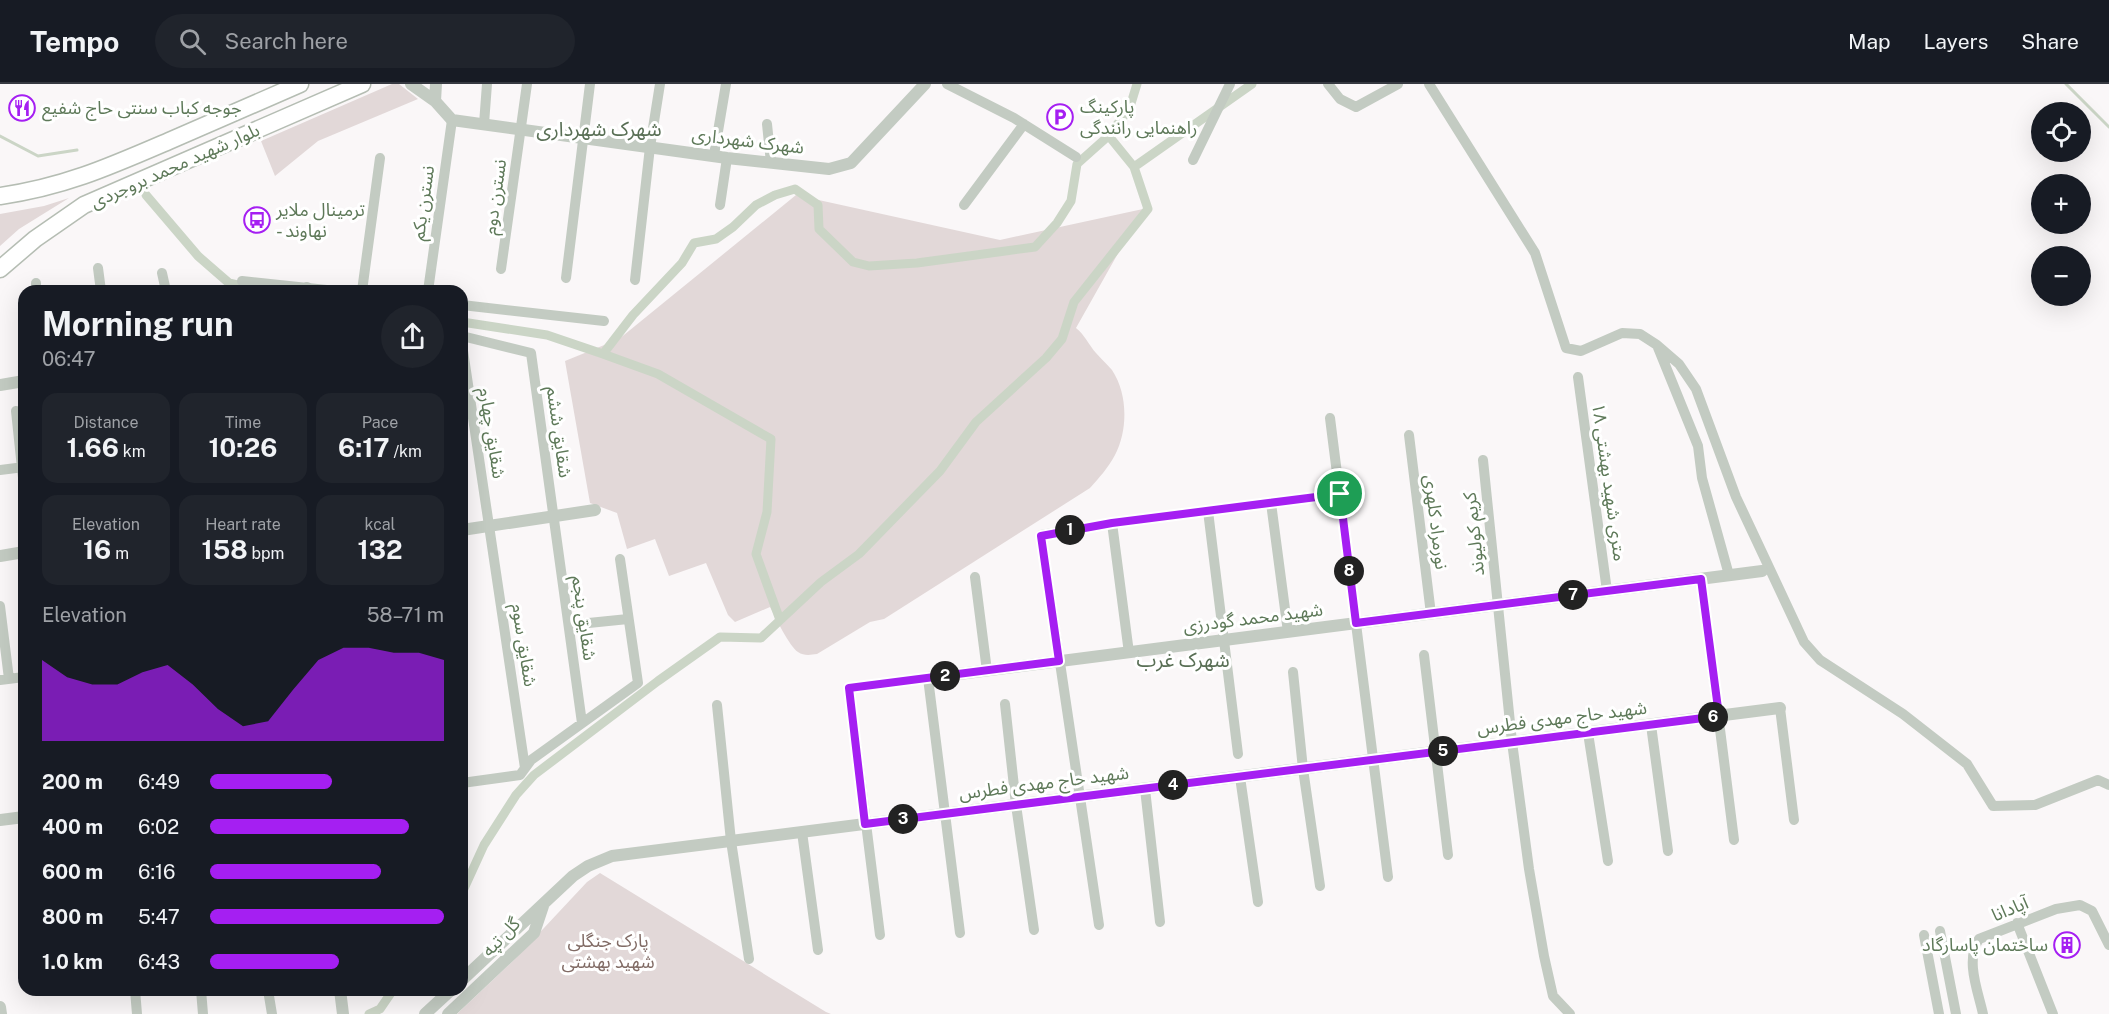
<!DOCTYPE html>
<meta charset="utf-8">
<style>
body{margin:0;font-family:"Public Sans","Noto Sans Arabic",sans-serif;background:#20242c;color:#f1f3f6;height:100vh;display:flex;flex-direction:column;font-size:22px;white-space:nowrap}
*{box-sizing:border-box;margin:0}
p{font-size:20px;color:#9ea1a6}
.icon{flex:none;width:33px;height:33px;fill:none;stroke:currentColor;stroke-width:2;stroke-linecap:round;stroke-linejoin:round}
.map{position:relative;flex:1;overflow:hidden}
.drawer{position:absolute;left:18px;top:201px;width:450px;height:711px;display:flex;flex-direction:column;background:#171b24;border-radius:18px;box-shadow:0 6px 24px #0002}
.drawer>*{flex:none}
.controls{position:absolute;left:2031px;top:18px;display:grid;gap:12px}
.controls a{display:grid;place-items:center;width:60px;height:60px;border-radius:50%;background:#171b24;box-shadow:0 6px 24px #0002;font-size:30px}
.pin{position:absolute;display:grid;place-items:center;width:51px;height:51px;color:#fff;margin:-26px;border:3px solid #fff;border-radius:50%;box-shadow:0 2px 6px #0007}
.km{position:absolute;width:30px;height:30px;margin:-15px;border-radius:50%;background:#222;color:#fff;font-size:16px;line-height:30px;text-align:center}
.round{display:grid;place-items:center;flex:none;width:63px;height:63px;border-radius:32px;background:#20242c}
.head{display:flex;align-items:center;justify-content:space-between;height:102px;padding:0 24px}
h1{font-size:33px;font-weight:700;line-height:45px}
.metrics{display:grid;grid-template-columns:repeat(3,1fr);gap:9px;height:102px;padding:6px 24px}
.metrics div{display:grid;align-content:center;border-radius:15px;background:#20242c;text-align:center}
.metrics b{font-size:26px;font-weight:700}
.metrics small{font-size:16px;font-weight:400}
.metrics p{font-size:16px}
.chart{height:168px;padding:12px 24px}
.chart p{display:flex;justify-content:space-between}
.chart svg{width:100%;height:108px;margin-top:6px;fill:#a51ff2;opacity:.7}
ul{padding:0 24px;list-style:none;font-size:20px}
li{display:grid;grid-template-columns:96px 72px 1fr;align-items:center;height:45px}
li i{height:15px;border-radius:8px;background:#a51ff2}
header{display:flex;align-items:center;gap:36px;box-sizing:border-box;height:84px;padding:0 30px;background:#171b24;border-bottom:2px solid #363941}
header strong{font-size:28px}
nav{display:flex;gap:33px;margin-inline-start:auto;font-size:21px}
.search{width:420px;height:54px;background:#20242c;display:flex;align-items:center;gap:15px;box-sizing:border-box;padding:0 21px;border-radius:33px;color:#9ea1a6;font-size:22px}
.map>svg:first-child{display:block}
.green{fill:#e2d8d8}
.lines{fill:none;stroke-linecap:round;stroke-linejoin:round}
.stream{stroke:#cbd5c6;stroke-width:3}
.canal{stroke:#cbd5c6;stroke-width:9}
.trunk-casing{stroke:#b5bdb3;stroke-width:19}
.minor{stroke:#c3cbc2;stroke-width:10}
.tertiary{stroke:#c3cbc2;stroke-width:12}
.trunk{stroke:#fff;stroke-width:16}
.route-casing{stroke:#fff;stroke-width:12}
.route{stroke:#a51ff2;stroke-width:8}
.labels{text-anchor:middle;stroke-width:6;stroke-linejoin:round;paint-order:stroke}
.poi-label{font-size:18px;fill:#5e7959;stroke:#fff;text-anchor:start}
.street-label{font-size:18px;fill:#5e7959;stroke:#fff}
.park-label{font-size:18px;fill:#816b65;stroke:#fff}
.neighbourhood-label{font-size:20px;fill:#596f55;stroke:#fff}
</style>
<header>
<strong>Tempo</strong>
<div class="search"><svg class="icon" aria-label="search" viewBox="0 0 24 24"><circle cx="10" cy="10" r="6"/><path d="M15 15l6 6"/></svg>Search here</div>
<nav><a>Map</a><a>Layers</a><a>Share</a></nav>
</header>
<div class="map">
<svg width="2109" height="930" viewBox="0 0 2109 930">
<rect width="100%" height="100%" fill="#faf7f8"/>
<path class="green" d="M 392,0 L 399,0 L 418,15 L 318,57 L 275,92 L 261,57 Z
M 796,111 L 1000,156 L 1143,125 L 1076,244 C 1084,250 1089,261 1096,269 C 1101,275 1107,280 1112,286 C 1128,310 1128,346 1115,371 C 1108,384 1099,394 1090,404 L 884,535 L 870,538 L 817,570 C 810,571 804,572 798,568 C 789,562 776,534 770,523 L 735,538 L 728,531 L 706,479 L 669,492 L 655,455 L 627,465 L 617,429 L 590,419 L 565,277 L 619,255 Z
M 69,114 L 19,145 L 0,162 L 0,130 L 44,122 Z
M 600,789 L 826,928 L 831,930 L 457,930 L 514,876 L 587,798 Z"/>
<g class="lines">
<path class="stream" d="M 2066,0 L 2109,43
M 0,52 L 38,72 L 77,66
M 462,793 L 470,792"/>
<path class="canal" d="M 1108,51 L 1134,83
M 146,111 L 198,172 L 229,199 L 263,207
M 462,238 L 547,251 L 603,270 L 633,231 L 682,179 L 694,159 L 716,155 L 733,143 L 756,121 L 775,111 L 795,105 L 818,121 L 819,145 L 853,178 L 869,182 L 917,179 L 1035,163 L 1057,139 L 1071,117 L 1077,80 L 1105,55 L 1129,26 L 1137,0
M 603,270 L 658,290 L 771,355 L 767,428 L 756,470 L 780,536
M 462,809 L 484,761 L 516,711 L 534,691 L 658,597 L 720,553 L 761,554 L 821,498 L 859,470 L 940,387 L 976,338 L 1046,274 L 1062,255 L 1074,218 L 1148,125 L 1134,83 L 1252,0
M 369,930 L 380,925 L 393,906"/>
<g class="trunk-casing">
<path id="trunk" d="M 0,112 C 64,103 111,82 169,57 C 213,38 256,19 300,0
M 0,185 L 35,155 L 84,121 L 362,0"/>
</g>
<path class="minor" d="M 947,0 L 1014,34 L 1076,73
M 1328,0 L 1340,15 L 1356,23 L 1398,0
M 1429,0 L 1535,169 L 1566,264 L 1581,267 L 1622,249 L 1640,250 L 1657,261 L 1698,362 L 1702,394 L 1729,491
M 484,40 L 487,0
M 767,40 L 771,79
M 714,71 L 726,0
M 1193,76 L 1230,0
M 720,121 L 727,74
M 964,121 L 1024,40
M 98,184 L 101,207
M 501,185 L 527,0
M 162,189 L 166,207
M 566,194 L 590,0
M 635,196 L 650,63 L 660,0
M 242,197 L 336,207
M 36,199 L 36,207
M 362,207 L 380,74
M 428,207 L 452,36
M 462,221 L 604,237
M 462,252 L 531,269 L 582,639
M 462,260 L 525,684
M 1657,261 L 1679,280 L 1696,305 L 1736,413 L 1804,558 L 1820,576 L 1903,630 L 1967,680 L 1993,722 L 2035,721 L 2098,696 L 2109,701
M 1578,293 L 1607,507
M 16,327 L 24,403
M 1330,334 L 1388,793
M 1409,351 L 1431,530
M 1483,376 L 1512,658 L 1529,785 L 1544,872 L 1553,912 L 1570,930
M 0,386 L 24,383
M 1271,419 L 1288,548
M 1208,427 L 1238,670
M 1112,439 L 1129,569
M 975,493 L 987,587
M 1701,495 L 1734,756
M 0,522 L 9,595
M 569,541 L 628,535
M 1424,571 L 1448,771
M 1293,588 L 1303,685 L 1320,802
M 0,596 L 24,593
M 1005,620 L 1016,721 L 1034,846
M 717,621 L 731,757 L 749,875
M 1780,624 L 1794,736
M 1651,641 L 1668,767
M 1588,649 L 1608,777
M 1240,693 L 1258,818
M 462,699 L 520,691 L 531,676 L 638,599 L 620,475
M 1145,705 L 1160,838
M 802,748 L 818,866
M 2017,839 L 2053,930
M 1099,841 L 1041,451 L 1112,439 L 1340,410
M 1940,847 L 1956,930
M 880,851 L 849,604 L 928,594 L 960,849
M 1924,851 L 1939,930
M 135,906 L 137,930
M 201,906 L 203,930
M 268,906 L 272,930
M 1983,930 C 1978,907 1965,876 1979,855 L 2056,825 L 2080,821 L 2092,827 L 2109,861"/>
<path class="tertiary" d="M 411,0 L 435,17 L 452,36 L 727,74 L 829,85 L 851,79 L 925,0
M 435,17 L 436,0
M 307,204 L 308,207
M 0,301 L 24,297
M 462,446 L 595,426
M 0,472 L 24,468
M 928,594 L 1762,487
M 0,736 L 24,733
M 462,896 L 573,792 L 588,782 L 612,772 L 1780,624
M 340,906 L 343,930
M 0,923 L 1,930
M 425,930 L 451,906
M 448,930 L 534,849 L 543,822"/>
<use href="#trunk" class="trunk"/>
</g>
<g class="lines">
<g class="route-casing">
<path id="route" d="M 1340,410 L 1356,539 L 1701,495 L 1719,632 L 865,740 L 849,604 L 1059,577 L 1041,452 L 1112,439 Z"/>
</g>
<use href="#route" class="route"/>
</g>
<defs>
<g id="restaurant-ring" transform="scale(1.35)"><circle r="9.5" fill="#fff" stroke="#a51ff2" stroke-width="1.5"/><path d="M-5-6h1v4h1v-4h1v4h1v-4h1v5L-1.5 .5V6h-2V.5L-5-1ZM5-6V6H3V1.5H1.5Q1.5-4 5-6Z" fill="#a51ff2"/></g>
<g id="parking-ring" transform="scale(1.35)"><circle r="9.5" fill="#fff" stroke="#a51ff2" stroke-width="1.5"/><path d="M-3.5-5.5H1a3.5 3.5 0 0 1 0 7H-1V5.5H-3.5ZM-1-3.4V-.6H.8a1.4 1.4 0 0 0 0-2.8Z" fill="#a51ff2"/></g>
<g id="bus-ring" transform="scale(1.35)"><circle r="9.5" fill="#fff" stroke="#a51ff2" stroke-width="1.5"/><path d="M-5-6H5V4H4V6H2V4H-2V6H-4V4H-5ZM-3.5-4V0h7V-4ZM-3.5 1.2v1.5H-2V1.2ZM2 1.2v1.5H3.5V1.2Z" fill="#a51ff2"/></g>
<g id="building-ring" transform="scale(1.35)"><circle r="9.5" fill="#fff" stroke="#a51ff2" stroke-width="1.5"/><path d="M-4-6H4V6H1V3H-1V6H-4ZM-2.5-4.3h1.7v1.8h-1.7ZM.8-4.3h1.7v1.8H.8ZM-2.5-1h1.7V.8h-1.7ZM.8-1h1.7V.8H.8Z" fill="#a51ff2"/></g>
</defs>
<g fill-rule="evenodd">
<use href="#restaurant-ring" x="22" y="24"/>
<use href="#parking-ring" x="1060" y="33"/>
<use href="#bus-ring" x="257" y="136"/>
<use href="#building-ring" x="2067" y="861"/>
</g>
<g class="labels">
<g class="poi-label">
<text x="1080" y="29">پارکینگ<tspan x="1080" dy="21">راهنمایی رانندگی</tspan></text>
<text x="42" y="30">جوجه کباب سنتی حاج شفیع</text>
<text x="276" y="132">ترمینال ملایر<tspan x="276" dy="21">- نهاوند</tspan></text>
<text x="2048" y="867" text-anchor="end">ساختمان پاسارگاد</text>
</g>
<g class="street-label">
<text transform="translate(748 57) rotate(7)" y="6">شهرک شهرداری</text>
<text transform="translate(175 82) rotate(-24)" y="6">بلوار شهید محمد بروجردی</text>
<text transform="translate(495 113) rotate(-82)" y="6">نسترن دوم</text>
<text transform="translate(423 119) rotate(-82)" y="6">نسترن یکم</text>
<text transform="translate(559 348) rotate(82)" y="6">شقایق ششم</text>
<text transform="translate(492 349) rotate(81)" y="6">شقایق چهارم</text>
<text transform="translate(1609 398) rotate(82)" y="6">۱۸ متری شهید بهشتی</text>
<text transform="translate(1436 438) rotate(83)" y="6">نورمراد کلهری</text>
<text transform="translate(1474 450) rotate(-96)" y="6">کریم کولیوند</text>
<text transform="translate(584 534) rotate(82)" y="6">شقایق پنجم</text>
<text transform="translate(1253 534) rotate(-7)" y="6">شهید محمد گودرزی</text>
<text transform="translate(524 561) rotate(81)" y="6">شقایق سوم</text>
<text transform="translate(1562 634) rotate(-7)" y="6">شهید حاج مهدی فطرس</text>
<text transform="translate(1044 699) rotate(-7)" y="6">شهید حاج مهدی فطرس</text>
<text transform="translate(2010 825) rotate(-22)" y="6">آپادانا</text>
<text transform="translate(501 853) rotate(-46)" y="6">گل تپه</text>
</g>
<g class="park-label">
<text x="608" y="863">پارک جنگلی<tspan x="608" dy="21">شهید بهشتی</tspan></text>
</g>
<g class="neighbourhood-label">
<text x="599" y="52">شهرک شهرداری</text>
<text x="1183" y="583">شهرک غرب</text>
</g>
</g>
</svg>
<div class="controls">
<a><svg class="icon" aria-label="locate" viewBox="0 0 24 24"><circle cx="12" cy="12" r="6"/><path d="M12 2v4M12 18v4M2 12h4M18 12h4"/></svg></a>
<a>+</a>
<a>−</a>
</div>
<div class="pin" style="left:1340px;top:410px;background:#1e9e55"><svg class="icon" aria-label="arrive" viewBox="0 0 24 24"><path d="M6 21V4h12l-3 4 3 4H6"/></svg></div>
<b class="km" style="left:1070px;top:446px">1</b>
<b class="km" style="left:945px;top:592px">2</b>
<b class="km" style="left:903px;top:735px">3</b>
<b class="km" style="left:1173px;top:701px">4</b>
<b class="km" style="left:1443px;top:667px">5</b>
<b class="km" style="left:1713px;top:633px">6</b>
<b class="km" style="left:1573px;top:511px">7</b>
<b class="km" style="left:1349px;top:487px">8</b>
<section class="drawer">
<div class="head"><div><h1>Morning run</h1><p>06:47</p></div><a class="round"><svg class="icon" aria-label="share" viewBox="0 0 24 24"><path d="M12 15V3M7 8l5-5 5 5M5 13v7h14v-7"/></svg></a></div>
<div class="metrics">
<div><p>Distance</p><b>1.66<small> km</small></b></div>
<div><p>Time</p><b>10:26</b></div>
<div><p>Pace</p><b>6:17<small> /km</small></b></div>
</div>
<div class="metrics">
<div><p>Elevation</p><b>16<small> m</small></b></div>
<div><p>Heart rate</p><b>158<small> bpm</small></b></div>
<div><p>kcal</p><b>132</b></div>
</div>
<div class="chart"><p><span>Elevation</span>58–71 m</p>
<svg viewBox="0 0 160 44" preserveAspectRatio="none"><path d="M0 44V11L10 18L20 21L30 21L40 16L50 13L60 21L70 31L80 38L90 36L100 23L110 11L120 6L130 6L140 8L150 8L160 11V44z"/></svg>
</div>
<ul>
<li><b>200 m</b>6:49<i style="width:52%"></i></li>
<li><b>400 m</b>6:02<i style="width:85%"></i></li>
<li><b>600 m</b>6:16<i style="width:73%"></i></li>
<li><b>800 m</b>5:47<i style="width:100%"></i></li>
<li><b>1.0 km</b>6:43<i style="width:55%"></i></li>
</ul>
</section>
</div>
